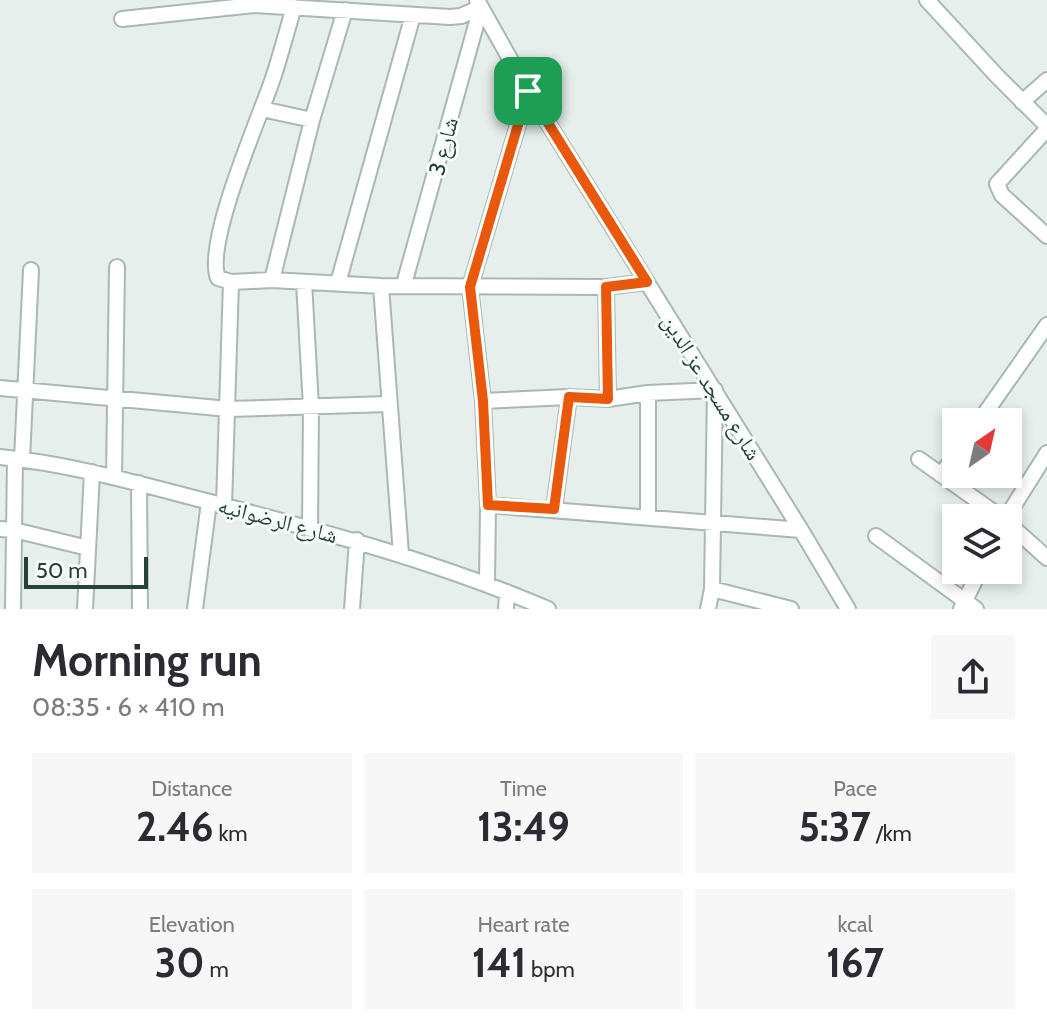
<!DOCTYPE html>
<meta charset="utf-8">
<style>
body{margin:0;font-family:Cabin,"Noto Naskh Arabic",sans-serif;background:#f7f7f7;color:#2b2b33;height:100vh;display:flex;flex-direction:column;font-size:30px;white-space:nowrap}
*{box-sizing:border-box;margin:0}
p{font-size:26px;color:#7c7c81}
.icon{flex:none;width:44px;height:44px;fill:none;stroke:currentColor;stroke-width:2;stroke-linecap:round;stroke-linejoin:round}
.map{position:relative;height:609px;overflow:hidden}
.panel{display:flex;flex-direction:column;background:#fff;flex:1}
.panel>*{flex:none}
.needle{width:52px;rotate:34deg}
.fabs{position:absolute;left:942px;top:408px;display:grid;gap:16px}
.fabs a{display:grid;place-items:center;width:80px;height:80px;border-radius:0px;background:#fff;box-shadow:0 4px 12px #0003;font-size:40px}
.scale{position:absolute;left:24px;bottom:20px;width:124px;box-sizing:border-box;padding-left:8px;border:4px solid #24423a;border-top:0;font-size:22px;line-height:28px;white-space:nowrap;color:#24423a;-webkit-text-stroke:6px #f7fbf9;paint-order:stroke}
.pin{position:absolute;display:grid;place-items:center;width:68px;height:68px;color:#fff;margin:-34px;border-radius:16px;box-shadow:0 4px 12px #0006}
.round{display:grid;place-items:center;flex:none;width:84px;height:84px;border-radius:0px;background:#f7f7f7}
.overview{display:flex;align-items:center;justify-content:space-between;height:136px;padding:0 32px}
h1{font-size:44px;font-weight:800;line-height:60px}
.stats{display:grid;grid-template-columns:repeat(3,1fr);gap:12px;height:136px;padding:8px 32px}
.stats div{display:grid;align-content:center;border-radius:0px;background:#f7f7f7;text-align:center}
.stats b{font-size:40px;font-weight:800}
.stats small{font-size:22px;font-weight:400}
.stats p{font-size:22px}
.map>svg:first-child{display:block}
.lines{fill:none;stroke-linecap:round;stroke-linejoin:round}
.street-casing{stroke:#a8b8b2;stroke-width:18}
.street{stroke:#fff;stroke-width:14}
.route-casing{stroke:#fff;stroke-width:16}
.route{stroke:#ea580c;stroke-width:10}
.labels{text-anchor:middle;stroke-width:6;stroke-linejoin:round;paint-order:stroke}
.street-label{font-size:22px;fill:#24423a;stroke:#f7fbf9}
</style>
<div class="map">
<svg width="1047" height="609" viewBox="0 0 1047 609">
<rect width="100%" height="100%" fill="#e6efeb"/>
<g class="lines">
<g class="street-casing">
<path id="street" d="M 477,0 L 528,91 L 801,530 L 848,609
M 927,0 L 997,76 L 1047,126
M 294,7 C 287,30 281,54 273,78 C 260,117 204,243 218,278 L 231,282 L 272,280 L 381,286 L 606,287 L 647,282
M 122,19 L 254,5 L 450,17 L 461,16 L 481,7
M 1022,102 L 1047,80
M 262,109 L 312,120
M 1047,129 L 997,184 L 1002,195 L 1047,236
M 272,280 L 312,120 L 345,10
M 304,282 L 311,407 L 310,527
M 338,283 L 413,15
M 404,284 L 481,7
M 381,286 L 401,554
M 606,287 L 608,399
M 0,388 L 229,409 L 388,404
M 483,401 L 569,397 L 608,399 L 648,393 L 715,390 L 712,589 L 708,609
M 979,422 L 1047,325
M 0,457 C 71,464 140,484 210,502 C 325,532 438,562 548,609
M 22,459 L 31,270
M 919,459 L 1002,518
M 941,475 L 956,454
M 114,477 L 117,267
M 139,483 L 140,609
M 488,505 L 801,530
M 224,506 L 231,282
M 554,509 L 569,397
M 648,517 L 648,393
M 1006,518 L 1047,453
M 1008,523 L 1047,558
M 0,529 L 14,530 L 88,548
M 876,536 L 976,609
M 487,584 L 488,505 L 483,401 L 470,287 L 528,91
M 712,589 L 791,609
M 13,609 L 15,459
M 85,609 L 92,472
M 195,609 L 209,502
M 352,609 L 357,540
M 506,609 L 507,592
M 961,609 L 980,570"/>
</g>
<use href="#street" class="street"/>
</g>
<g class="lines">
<g class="route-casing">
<path id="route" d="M 528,91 L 647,282 L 606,287 L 608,399 L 569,397 L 554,509 L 488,505 L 483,401 L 470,287 Z"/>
</g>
<use href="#route" class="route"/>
</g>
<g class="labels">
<g class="street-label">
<text transform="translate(443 146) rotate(-75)" y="8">شارع 3</text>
<text transform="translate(712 387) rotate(58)" y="8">شارع مسجد عز الدين</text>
<text transform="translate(278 520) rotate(15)" y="8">شارع الرضوانيه</text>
</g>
</g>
</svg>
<div class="fabs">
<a><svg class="needle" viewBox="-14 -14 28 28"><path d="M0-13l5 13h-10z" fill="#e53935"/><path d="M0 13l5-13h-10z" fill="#7c7c81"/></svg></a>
<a><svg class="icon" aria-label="layers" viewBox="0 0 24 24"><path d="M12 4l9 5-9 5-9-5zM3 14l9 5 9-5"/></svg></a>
</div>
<div class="scale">50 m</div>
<div class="pin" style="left:528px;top:91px;background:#1e9e55"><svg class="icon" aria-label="arrive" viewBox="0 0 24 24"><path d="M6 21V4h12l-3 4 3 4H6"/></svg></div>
</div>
<section class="panel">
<div class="overview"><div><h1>Morning run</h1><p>08:35 · 6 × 410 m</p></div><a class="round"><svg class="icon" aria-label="share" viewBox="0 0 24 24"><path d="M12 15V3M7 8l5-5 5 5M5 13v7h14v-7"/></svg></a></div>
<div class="stats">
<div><p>Distance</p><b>2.46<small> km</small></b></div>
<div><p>Time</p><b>13:49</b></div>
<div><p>Pace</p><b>5:37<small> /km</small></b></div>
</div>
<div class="stats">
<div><p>Elevation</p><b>30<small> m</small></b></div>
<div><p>Heart rate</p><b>141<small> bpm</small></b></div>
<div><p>kcal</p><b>167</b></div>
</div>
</section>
